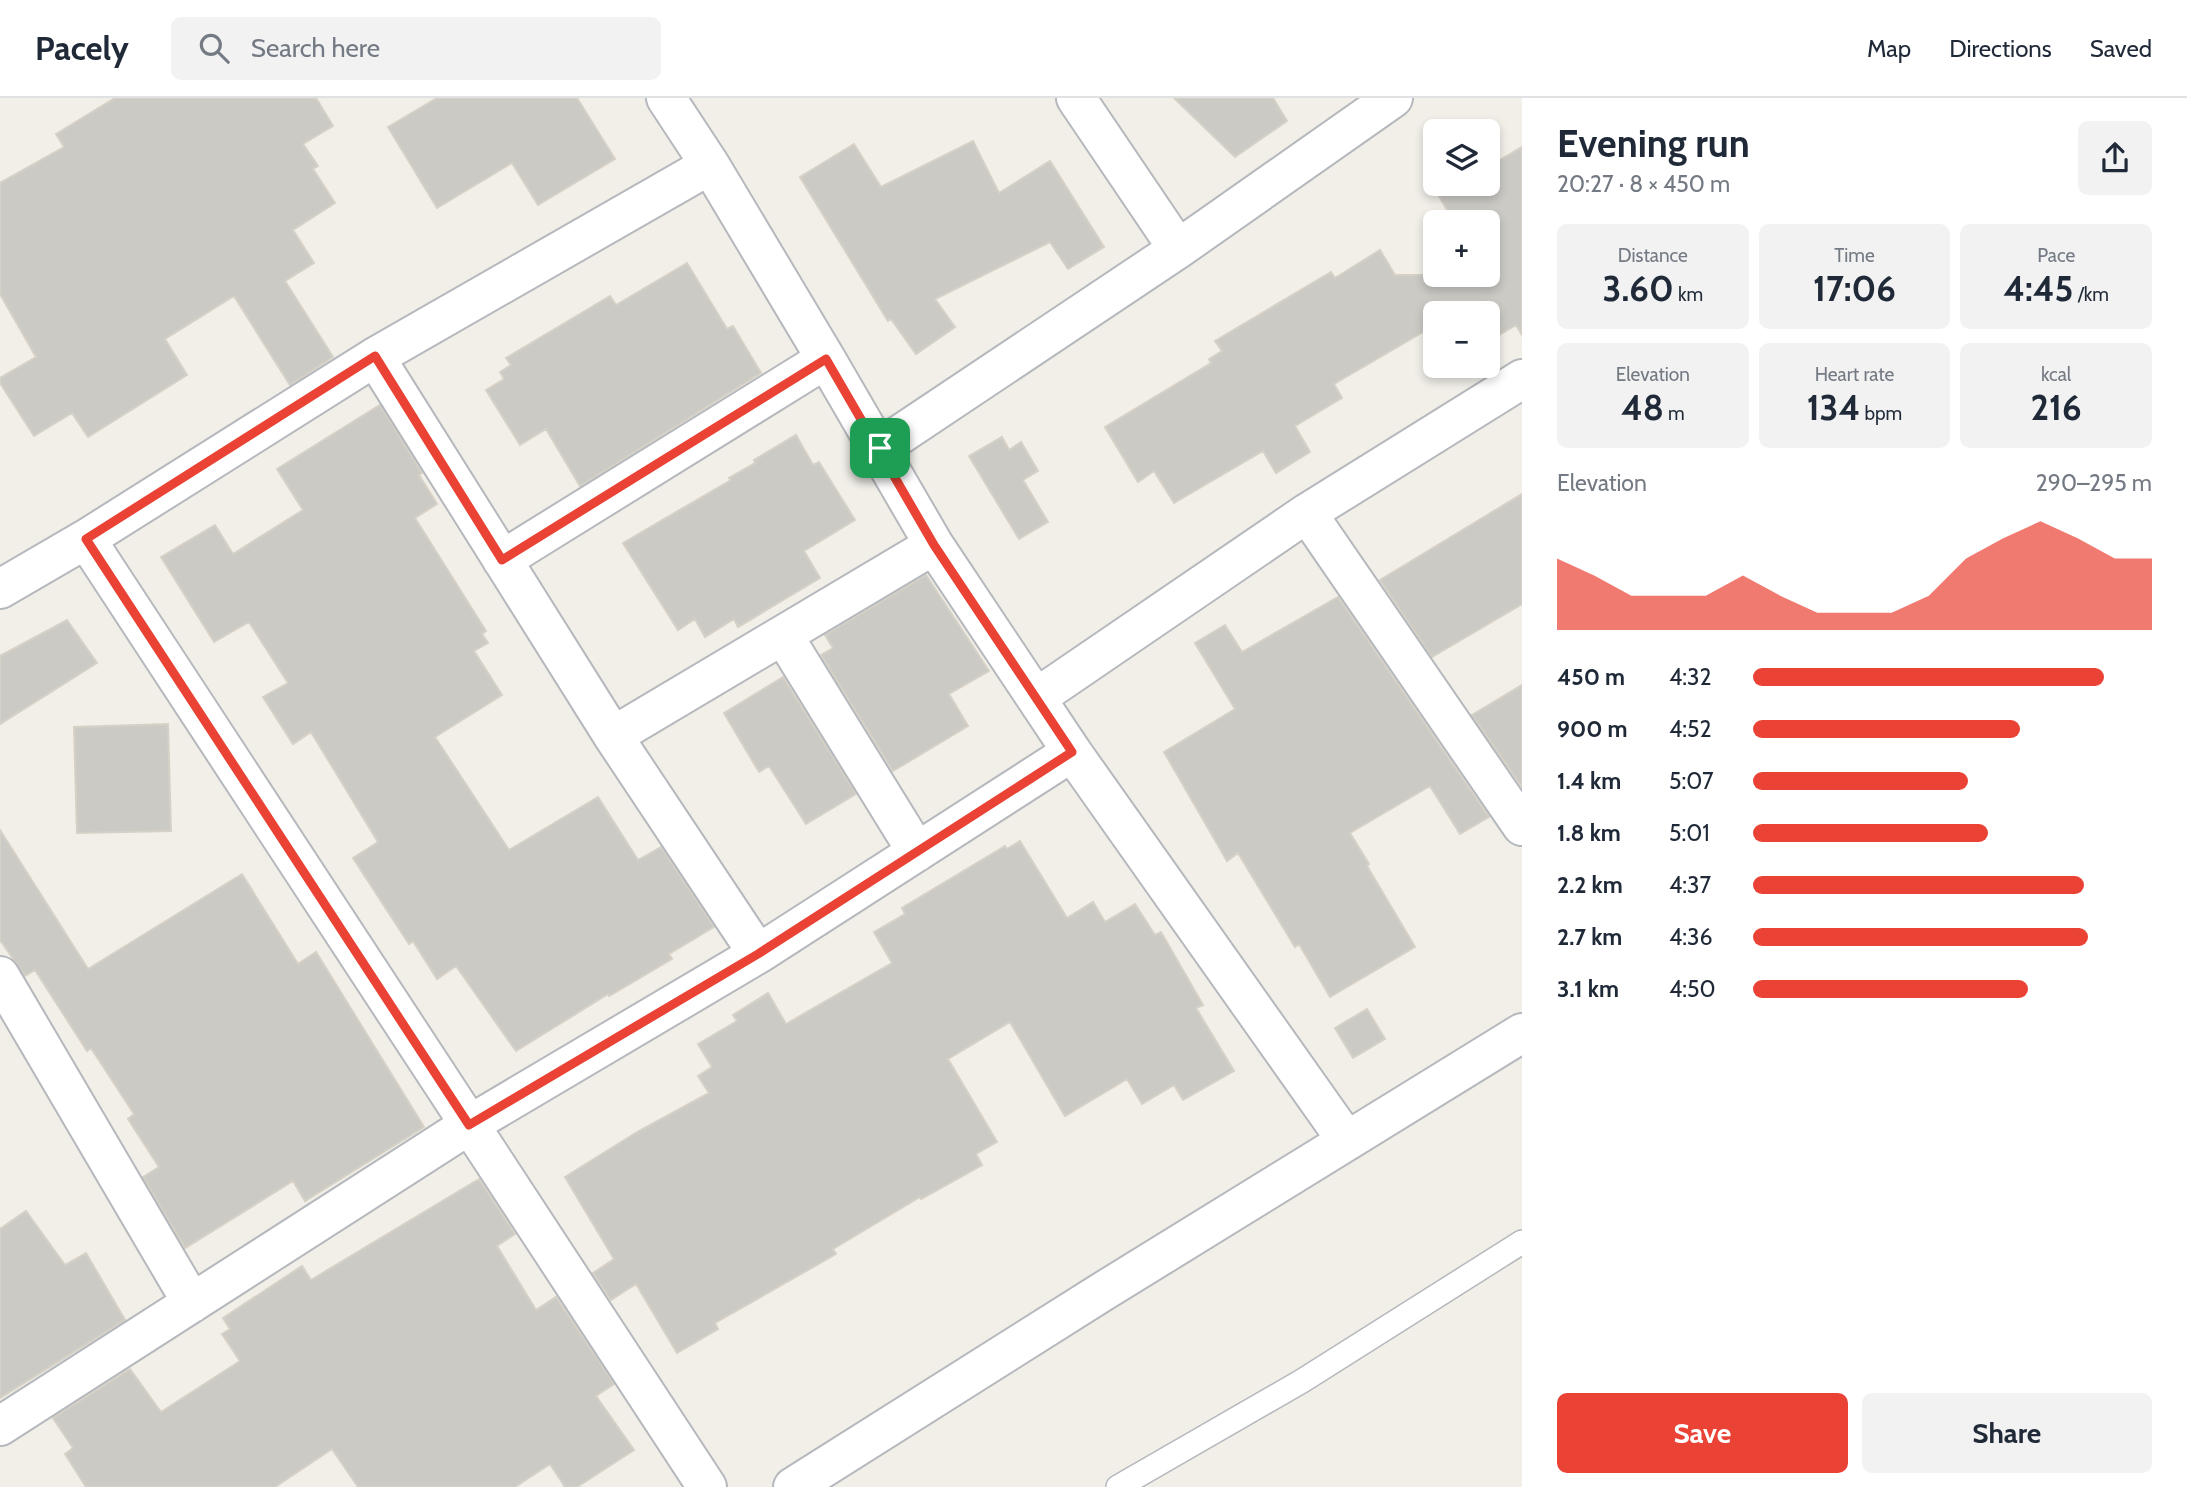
<!DOCTYPE html>
<meta charset="utf-8">
<style>
body{margin:0;font-family:Cabin,sans-serif;background:#f2f2f3;color:#1f2937;height:100vh;display:flex;flex-direction:column;font-size:26px;white-space:nowrap}
*{box-sizing:border-box;margin:0}
p{font-size:23px;color:#747a83}
.icon{flex:none;width:38px;height:38px;fill:none;stroke:currentColor;stroke-width:2;stroke-linecap:round;stroke-linejoin:round}
.map{position:relative;flex:1;overflow:hidden}
.details{display:flex;flex-direction:column;background:#fff;width:665px}
.details>*{flex:none}
.fabs{position:absolute;left:1423px;top:21px;display:grid;gap:14px}
.fabs a{display:grid;place-items:center;width:77px;height:77px;border-radius:10px;background:#fff;box-shadow:0 4px 10px #0003;font-size:35px}
.pin{position:absolute;display:grid;place-items:center;width:60px;height:60px;color:#fff;margin:-30px;border-radius:14px;box-shadow:0 4px 10px #0006}
.round{display:grid;place-items:center;flex:none;width:74px;height:74px;border-radius:10px;background:#f2f2f3}
.head{display:flex;align-items:center;justify-content:space-between;height:119px;padding:0 35px}
h1{font-size:38px;font-weight:800;line-height:52px}
.stats{display:grid;grid-template-columns:repeat(3,1fr);gap:10px;height:119px;padding:7px 35px}
.stats div{display:grid;align-content:center;border-radius:10px;background:#f2f2f3;text-align:center}
.stats b{font-size:35px;font-weight:800}
.stats small{font-size:19px;font-weight:400}
.stats p{font-size:19px}
.chart{height:196px;padding:14px 35px}
.chart p{display:flex;justify-content:space-between}
.chart svg{width:100%;height:126px;margin-top:7px;fill:#ea4335;opacity:.7}
.button{display:flex;gap:14px;margin-top:auto;padding:14px 35px}
.button a{flex:1;height:80px;border-radius:10px;background:#ea4335;color:#fff;font-size:28px;font-weight:800;line-height:80px;text-align:center}
.button a+a{background:#f2f2f3;color:#1f2937}
ul{padding:0 35px;list-style:none;font-size:23px}
li{display:grid;grid-template-columns:112px 84px 1fr;align-items:center;height:52px}
li i{height:18px;border-radius:9px;background:#ea4335}
header{display:flex;align-items:center;gap:42px;box-sizing:border-box;height:98px;padding:0 35px;background:#fff;border-bottom:2px solid #e0e1e3}
header strong{font-size:33px}
nav{display:flex;gap:38px;margin-inline-start:auto;font-size:24px}
.search{width:490px;height:63px;background:#f2f2f3;display:flex;align-items:center;gap:18px;box-sizing:border-box;padding:0 24px;border-radius:10px;color:#747a83;font-size:26px}
main{display:flex;flex:1;min-height:0}
.map>svg:first-child{display:block}
.building{fill:#cccac5;stroke:#d6d1c6;stroke-width:2}
.lines{fill:none;stroke-linecap:round;stroke-linejoin:round}
.lane-casing{stroke:#b5b8bc;stroke-width:26}
.street-casing{stroke:#b5b8bc;stroke-width:42}
.lane{stroke:#fff;stroke-width:23}
.street{stroke:#fff;stroke-width:38}
.route-casing{stroke:#fff;stroke-width:14}
.route{stroke:#ea4335;stroke-width:9}
</style>
<header>
<strong>Pacely</strong>
<div class="search"><svg class="icon" aria-label="search" viewBox="0 0 24 24"><circle cx="10" cy="10" r="6"/><path d="M15 15l6 6"/></svg>Search here</div>
<nav><a>Map</a><a>Directions</a><a>Saved</a></nav>
</header>
<main>
<div class="map">
<svg width="1522" height="1389" viewBox="0 0 1522 1389">
<rect width="100%" height="100%" fill="#f1efe8"/>
<path class="building" d="M 115,0 L 316,0 L 333,28 L 303,46 L 318,68 L 313,71 L 335,105 L 293,132 L 314,165 L 285,183 L 333,259 L 290,287 L 234,198 L 165,241 L 187,277 L 88,339 L 72,315 L 34,338 L 0,285 L 0,280 L 36,259 L 0,196 L 0,85 L 64,49 L 56,36 Z
M 437,0 L 577,0 L 615,61 L 538,107 L 512,65 L 437,110 L 388,29 Z
M 1174,0 L 1273,0 L 1287,23 L 1235,59 Z
M 973,43 L 999,95 L 1050,63 L 1104,149 L 1068,171 L 1050,144 L 935,201 L 955,229 L 916,256 L 891,221 L 888,223 L 800,79 L 854,46 L 881,89 Z
M 1522,49 L 1522,237 L 1516,227 L 1489,243 L 1488,215 L 1472,215 L 1467,208 L 1454,215 L 1435,215 L 1435,227 L 1334,286 L 1342,300 L 1295,328 L 1310,354 L 1276,375 L 1263,353 L 1174,405 L 1154,373 L 1138,384 L 1105,329 L 1211,265 L 1209,261 L 1222,253 L 1215,243 L 1331,174 L 1335,180 L 1380,152 L 1395,177 L 1488,177 L 1488,124 L 1454,124 L 1439,98 L 1460,86 L 1488,86 L 1488,69 Z
M 687,165 L 727,231 L 733,228 L 761,275 L 580,388 L 546,331 L 520,347 L 486,292 L 504,281 L 500,274 L 511,267 L 506,260 L 610,198 L 616,207 Z
M 380,307 L 422,375 L 419,377 L 437,406 L 415,420 L 486,533 L 482,536 L 488,545 L 474,553 L 502,597 L 435,639 L 509,752 L 598,699 L 638,762 L 661,749 L 714,829 L 669,856 L 672,861 L 609,898 L 608,896 L 516,953 L 456,868 L 437,881 L 413,843 L 409,846 L 353,760 L 378,744 L 311,634 L 293,646 L 263,599 L 288,585 L 249,524 L 214,544 L 161,459 L 215,427 L 233,456 L 303,412 L 277,371 Z
M 796,337 L 813,367 L 819,364 L 855,422 L 804,453 L 820,480 L 738,529 L 734,521 L 705,539 L 695,521 L 678,532 L 623,445 L 731,382 L 729,380 L 755,365 L 754,362 Z
M 1002,339 L 1009,352 L 1021,344 L 1038,373 L 1023,382 L 1048,424 L 1019,441 L 969,358 Z
M 1522,396 L 1522,506 L 1432,559 L 1380,482 Z
M 926,477 L 989,573 L 949,596 L 968,628 L 893,673 L 821,557 L 833,550 L 825,537 Z
M 1338,499 L 1489,719 L 1460,736 L 1430,688 L 1350,735 L 1369,766 L 1367,768 L 1415,849 L 1330,899 L 1299,846 L 1295,849 L 1238,755 L 1227,763 L 1164,654 L 1235,611 L 1195,545 L 1225,527 L 1242,554 Z
M 67,522 L 97,565 L 0,626 L 0,558 Z
M 783,579 L 856,696 L 806,726 L 769,668 L 759,674 L 724,615 Z
M 1522,587 L 1522,689 L 1472,617 Z
M 168,626 L 171,733 L 77,735 L 74,629 Z
M 0,732 L 88,871 L 242,776 L 298,866 L 316,854 L 424,1029 L 305,1103 L 293,1083 L 185,1150 L 143,1079 L 159,1069 L 128,1021 L 134,1016 L 91,950 L 87,953 L 35,872 L 25,878 L 0,842 Z
M 1020,743 L 1067,820 L 1093,804 L 1105,824 L 1135,806 L 1155,837 L 1161,834 L 1203,907 L 1196,910 L 1234,973 L 1183,1002 L 1174,987 L 1142,1006 L 1127,981 L 1065,1018 L 1010,924 L 948,961 L 997,1044 L 976,1056 L 982,1067 L 921,1101 L 920,1099 L 833,1151 L 836,1156 L 715,1225 L 718,1231 L 677,1255 L 636,1186 L 611,1202 L 593,1175 L 614,1161 L 565,1079 L 637,1034 L 709,995 L 698,978 L 712,969 L 698,946 L 737,923 L 733,917 L 768,895 L 786,926 L 892,865 L 874,834 L 905,816 L 902,810 L 1005,748 L 1007,751 Z
M 1367,911 L 1385,941 L 1353,960 L 1335,930 Z
M 479,1081 L 515,1136 L 497,1148 L 536,1212 L 556,1199 L 614,1286 L 596,1298 L 634,1352 L 577,1389 L 565,1389 L 550,1366 L 515,1389 L 358,1389 L 332,1351 L 275,1389 L 86,1389 L 65,1356 L 73,1350 L 53,1320 L 130,1271 L 161,1314 L 240,1263 L 222,1236 L 230,1231 L 223,1220 L 302,1168 L 311,1182 Z
M 26,1113 L 65,1167 L 86,1155 L 125,1222 L 0,1300 L 0,1131 Z"/>
<g class="lines">
<g class="lane-casing">
<path id="lane" d="M 1118,1389 L 1302,1283 L 1522,1144"/>
</g>
<g class="street-casing">
<path id="street" d="M 666,0 L 710,67 L 826,261 L 934,447 L 1072,654 L 1347,1043
M 1076,0 L 1178,151
M 375,259 L 613,638 L 758,856
M 880,350 L 1178,151 L 1393,0
M 1307,415 L 1522,728
M 86,441 L 707,1389
M 502,462 L 826,261
M 0,491 L 86,441 L 375,259 L 710,67
M 783,537 L 917,754
M 1036,600 L 1307,415 L 1522,281
M 613,638 L 934,447
M 0,878 L 192,1205
M 0,1328 L 469,1027 L 758,856 L 1072,654
M 793,1389 L 1102,1194 L 1522,935"/>
</g>
<use href="#lane" class="lane"/>
<use href="#street" class="street"/>
</g>
<g class="lines">
<g class="route-casing">
<path id="route" d="M 375,258 L 502,462 L 826,261 L 934,447 L 1072,654 L 758,856 L 469,1027 L 86,441 Z"/>
</g>
<use href="#route" class="route"/>
</g>
</svg>
<div class="fabs">
<a><svg class="icon" aria-label="layers" viewBox="0 0 24 24"><path d="M12 4l9 5-9 5-9-5zM3 14l9 5 9-5"/></svg></a>
<a>+</a>
<a>−</a>
</div>
<div class="pin" style="left:880px;top:350px;background:#1e9e55"><svg class="icon" aria-label="arrive" viewBox="0 0 24 24"><path d="M6 21V4h12l-3 4 3 4H6"/></svg></div>
</div>
<section class="details">
<div class="head"><div><h1>Evening run</h1><p>20:27 · 8 × 450 m</p></div><a class="round"><svg class="icon" aria-label="share" viewBox="0 0 24 24"><path d="M12 15V3M7 8l5-5 5 5M5 13v7h14v-7"/></svg></a></div>
<div class="stats">
<div><p>Distance</p><b>3.60<small> km</small></b></div>
<div><p>Time</p><b>17:06</b></div>
<div><p>Pace</p><b>4:45<small> /km</small></b></div>
</div>
<div class="stats">
<div><p>Elevation</p><b>48<small> m</small></b></div>
<div><p>Heart rate</p><b>134<small> bpm</small></b></div>
<div><p>kcal</p><b>216</b></div>
</div>
<div class="chart"><p><span>Elevation</span>290–295 m</p>
<svg viewBox="0 0 160 44" preserveAspectRatio="none"><path d="M0 44V19L10 25L20 32L30 32L40 32L50 25L60 32L70 38L80 38L90 38L100 32L110 19L120 12L130 6L140 12L150 19L160 19V44z"/></svg>
</div>
<ul>
<li><b>450 m</b>4:32<i style="width:88%"></i></li>
<li><b>900 m</b>4:52<i style="width:67%"></i></li>
<li><b>1.4 km</b>5:07<i style="width:54%"></i></li>
<li><b>1.8 km</b>5:01<i style="width:59%"></i></li>
<li><b>2.2 km</b>4:37<i style="width:83%"></i></li>
<li><b>2.7 km</b>4:36<i style="width:84%"></i></li>
<li><b>3.1 km</b>4:50<i style="width:69%"></i></li>
</ul>
<div class="button"><a>Save</a><a>Share</a></div>
</section>
</main>
